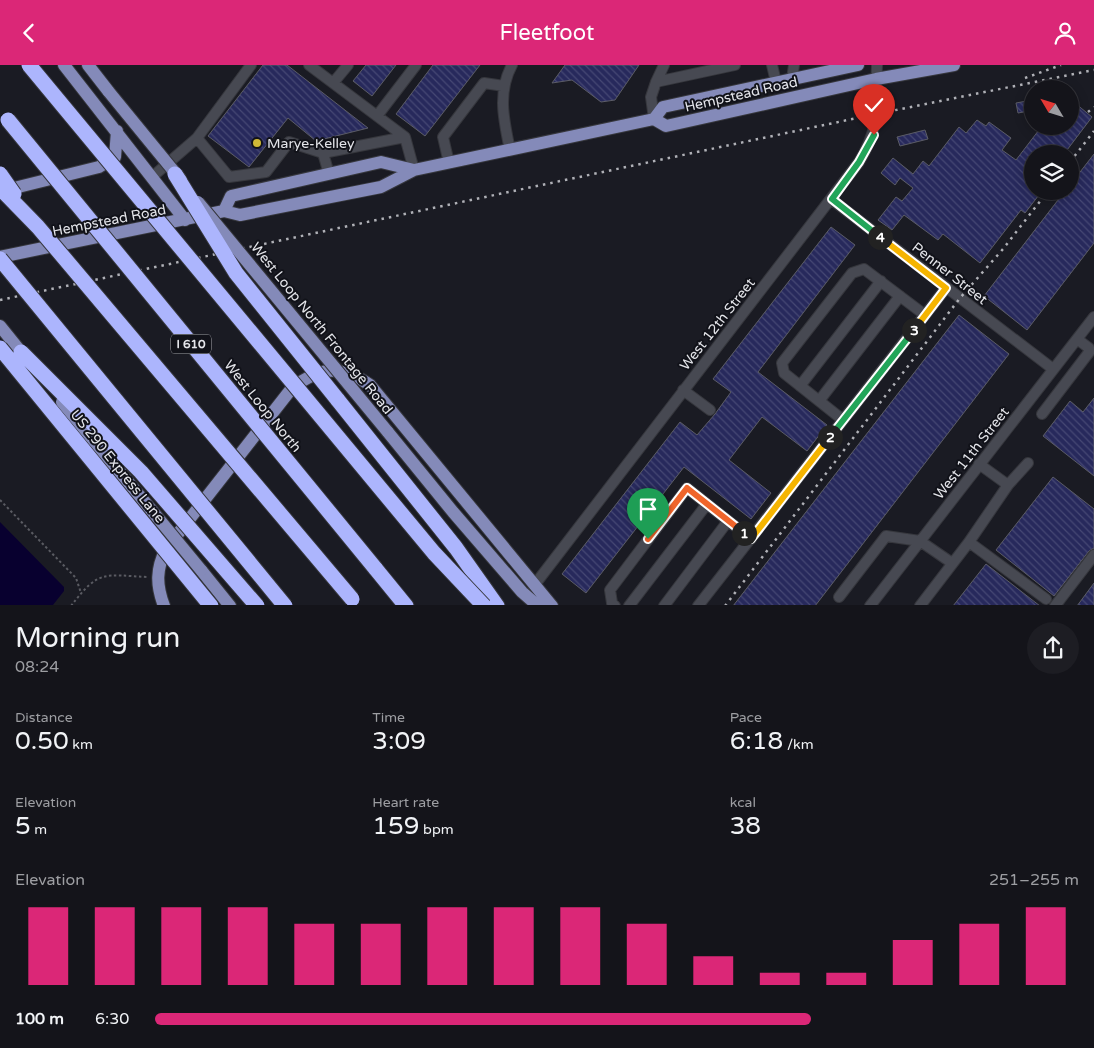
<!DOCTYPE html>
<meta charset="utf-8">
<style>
body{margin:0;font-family:"Varela Round",sans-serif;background:#1d1d23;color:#f1f3f6;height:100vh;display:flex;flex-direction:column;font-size:19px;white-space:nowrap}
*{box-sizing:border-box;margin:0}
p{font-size:16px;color:#9d9ea2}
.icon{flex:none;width:28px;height:28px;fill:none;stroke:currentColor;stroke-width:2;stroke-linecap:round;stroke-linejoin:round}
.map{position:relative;height:540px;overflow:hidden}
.drawer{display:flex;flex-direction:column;background:#14141a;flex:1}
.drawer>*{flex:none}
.needle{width:32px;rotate:308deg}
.controls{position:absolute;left:1024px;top:15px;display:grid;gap:10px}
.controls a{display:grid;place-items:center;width:55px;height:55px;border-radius:50%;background:#14141a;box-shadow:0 2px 12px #0003,0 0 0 1px #333339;font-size:25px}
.pin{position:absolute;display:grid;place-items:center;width:42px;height:42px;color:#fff;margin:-51px -21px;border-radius:50% 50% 50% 0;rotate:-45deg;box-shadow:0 0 5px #0007}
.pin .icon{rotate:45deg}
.km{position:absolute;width:25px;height:25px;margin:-12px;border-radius:50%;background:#222;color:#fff;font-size:14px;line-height:25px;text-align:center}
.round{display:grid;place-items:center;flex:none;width:52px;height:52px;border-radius:26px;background:#1d1d23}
.head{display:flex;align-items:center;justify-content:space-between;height:85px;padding:0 15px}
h1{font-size:28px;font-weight:600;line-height:38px}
.metrics{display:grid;grid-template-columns:repeat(3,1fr);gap:8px;height:85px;padding:5px 15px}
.metrics div{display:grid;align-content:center}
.metrics b{font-size:25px;font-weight:600}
.metrics small{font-size:14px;font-weight:400}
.metrics p{font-size:14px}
.chart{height:140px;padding:10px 15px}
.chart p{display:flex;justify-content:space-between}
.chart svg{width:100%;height:90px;margin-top:5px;stroke:#db2777;stroke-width:6}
ul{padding:0 15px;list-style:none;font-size:16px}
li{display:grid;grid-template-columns:80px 60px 1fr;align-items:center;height:38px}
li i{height:12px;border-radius:6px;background:#db2777}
header{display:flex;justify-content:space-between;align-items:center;height:65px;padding:0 15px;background:#db2777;color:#fff;font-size:22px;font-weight:600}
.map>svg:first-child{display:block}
.water{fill:#08002f}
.building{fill:url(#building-back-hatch);stroke:#5b5c66}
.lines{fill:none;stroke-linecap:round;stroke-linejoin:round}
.minor-casing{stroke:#36373d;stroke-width:12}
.major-casing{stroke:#36373d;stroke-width:14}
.highway-casing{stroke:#36373d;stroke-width:17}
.path{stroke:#5a5b62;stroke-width:2;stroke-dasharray:2.5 2.5;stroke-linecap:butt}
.minor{stroke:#474952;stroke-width:10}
.major{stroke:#848ab9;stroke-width:12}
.highway{stroke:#acb5fd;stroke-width:15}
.rail{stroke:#b0b1b7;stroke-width:2.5;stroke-dasharray:2.5 5;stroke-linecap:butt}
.major-bridge-casing{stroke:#36373d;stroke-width:14;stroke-linecap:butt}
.highway-bridge-casing{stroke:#36373d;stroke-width:17;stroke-linecap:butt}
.major-bridge{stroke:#848ab9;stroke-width:12}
.highway-bridge{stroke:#acb5fd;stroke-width:15}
.split-1-casing{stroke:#fff;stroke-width:10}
.split-2-casing{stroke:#fff;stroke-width:10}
.split-3-casing{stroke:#fff;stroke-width:10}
.split-4-casing{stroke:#fff;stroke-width:10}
.split-5-casing{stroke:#fff;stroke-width:10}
.split-1{stroke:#f0652b;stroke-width:6}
.split-2{stroke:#f5b400;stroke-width:6}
.split-3{stroke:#22a559;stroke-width:6}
.split-4{stroke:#f5b400;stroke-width:6}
.split-5{stroke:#22a559;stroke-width:6}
.poi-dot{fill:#cfb837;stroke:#111219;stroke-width:2}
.labels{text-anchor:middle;stroke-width:4;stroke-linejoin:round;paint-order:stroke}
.shield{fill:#111219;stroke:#a5a6ab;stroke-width:1}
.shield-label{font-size:12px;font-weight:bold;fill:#e4e5ea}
.street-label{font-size:14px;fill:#e4e5ea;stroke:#111219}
.poi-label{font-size:14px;fill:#e4e5ea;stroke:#111219;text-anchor:start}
</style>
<header><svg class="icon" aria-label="back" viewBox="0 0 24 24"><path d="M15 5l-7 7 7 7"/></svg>Fleetfoot<svg class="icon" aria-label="person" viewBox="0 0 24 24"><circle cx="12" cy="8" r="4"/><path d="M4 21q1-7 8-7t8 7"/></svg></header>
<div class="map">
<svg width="1094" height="541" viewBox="0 0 1094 541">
<defs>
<pattern id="building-back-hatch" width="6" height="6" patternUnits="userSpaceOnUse" patternTransform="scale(1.25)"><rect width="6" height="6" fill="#27295c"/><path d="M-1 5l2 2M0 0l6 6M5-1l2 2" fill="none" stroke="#464874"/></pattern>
</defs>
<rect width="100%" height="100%" fill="#1a1b23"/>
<path class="water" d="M 0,457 L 64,522 L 64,526 L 53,540 L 0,540 Z"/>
<path class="building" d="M 263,0 L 287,0 L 368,63 L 316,76 L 288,53 L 249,102 L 208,71 Z
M 366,0 L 396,0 L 372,31 L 353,16 Z
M 433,0 L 480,0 L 425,71 L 396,49 Z
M 565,0 L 639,0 L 615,35 L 601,37 L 572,15 L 552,18 Z
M 1070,34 L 1092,52 L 1064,89 L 1032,89 L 1032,126 L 1042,126 L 1025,148 L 1021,145 L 980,198 L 943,169 L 938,175 L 904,150 L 892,165 L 878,155 L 896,132 L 902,136 L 913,123 L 900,113 L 895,120 L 881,108 L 893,93 L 913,109 L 923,96 L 929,101 L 959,62 L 966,68 L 977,55 L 986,61 L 989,57 L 1011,73 L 1002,85 L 1016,95 L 1042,61 L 1070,61 Z
M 1027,36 L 1029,46 L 1018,48 L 1016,38 Z
M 925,65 L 928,74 L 900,81 L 897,72 Z
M 1094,89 L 1094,178 L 1027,265 L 984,231 L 1065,126 L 1070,126 L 1070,120 Z
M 831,162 L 855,180 L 758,307 L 827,360 L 807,386 L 762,352 L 729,395 L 771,428 L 751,454 L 684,402 L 586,528 L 562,509 L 680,357 L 697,370 L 715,349 L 731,327 L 713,314 Z
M 959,250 L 1009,289 L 815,541 L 733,541 Z
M 1094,333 L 1094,411 L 1043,371 L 1070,336 L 1083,347 Z
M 1053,412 L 1094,444 L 1094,483 L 1089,486 L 1054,531 L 996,485 Z
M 986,499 L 1040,541 L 953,541 Z
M 1094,518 L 1094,541 L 1077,541 Z"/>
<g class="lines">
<g class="minor-casing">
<path id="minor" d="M 309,0 L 405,72 L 414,105
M 772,0 L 776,17
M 792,14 L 794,0
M 656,17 L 664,0
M 333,18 L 348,0
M 377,51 L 416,0
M 654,54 L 651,32 L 656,17 L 735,0
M 197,73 L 229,112 L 266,107 L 289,77 L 323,88 L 405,72
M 510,85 C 504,56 497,28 512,0
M 323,88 L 329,109
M 449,98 L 443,72 L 484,18 L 504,21
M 152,112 L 197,73 L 251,0
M 831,134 L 1053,304
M 800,321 L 881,216
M 683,325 L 710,345
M 819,336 L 900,231
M 1042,349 L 1090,286 L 1089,283 L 1077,274
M 843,355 L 784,308 L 782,298 L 852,208 L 864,204 L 925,250
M 979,399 L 1008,420
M 969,477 L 1046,534
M 536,518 L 859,97 C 882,59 875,42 877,0
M 839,532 L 886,471 L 920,476 L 952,498
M 615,541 L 612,538 L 610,525 L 687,423 L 751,474
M 629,541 L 707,439
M 664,541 L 728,456
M 698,541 L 946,223
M 870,541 L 1094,252
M 920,541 L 969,477 L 1008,420 L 1028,398
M 1055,541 L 1094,490"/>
</g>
<g class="major-casing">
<path id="major" d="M 64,0 L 185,155
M 88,0 L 109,27
M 654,54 L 663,42 L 858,0
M 2,126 L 99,102 L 115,92 L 117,66
M 224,146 L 231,131 L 381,97 L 414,105
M 0,192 L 224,146 L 240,150 L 381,122 L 414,105 L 654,54 L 666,61 L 876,14 L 954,0
M 0,261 L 21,287
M 387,366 L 453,447 L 522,527 L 538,541
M 201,505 L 230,541
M 164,541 C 156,520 156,504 166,484 L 292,323 C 320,302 340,299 370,320 L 552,541"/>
</g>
<g class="highway-casing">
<path id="highway" d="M 337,334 L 456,483 L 497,541
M 375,503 L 406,541"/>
</g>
<path class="path" d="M 0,435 L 76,513 L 81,528
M 71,541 C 99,504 104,510 147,512"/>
<use href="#minor" class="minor"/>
<use href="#major" class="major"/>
<use href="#highway" class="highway"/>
<path class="rail" d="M 1025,13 L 1061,0
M 1088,47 L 1094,42
M 1070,97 L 1094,66
M 0,235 L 876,49 L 1094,5
M 725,541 L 960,233 L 1003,184 L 1048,126"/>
<g class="major-bridge-casing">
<path id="major-bridge" d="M 109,27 L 181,115
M 198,137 L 387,366
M 62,337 L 201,505"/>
</g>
<g class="highway-bridge-casing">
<path id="highway-bridge" d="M 29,0 L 434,488 L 484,541
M 8,55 L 375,503
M 0,109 L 14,129
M 175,109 L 236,208 L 337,334
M 0,123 L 38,162 L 352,534
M 0,194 L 285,541
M 0,283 L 211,541
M 21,287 L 141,407 L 257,541"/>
</g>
<use href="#major-bridge" class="major-bridge"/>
<use href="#highway-bridge" class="highway-bridge"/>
</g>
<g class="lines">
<g class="split-1-casing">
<path id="split-1" d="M 648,474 L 687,423 L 744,468"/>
</g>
<g class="split-2-casing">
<path id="split-2" d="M 744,468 L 751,474 L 830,372"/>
</g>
<g class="split-3-casing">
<path id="split-3" d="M 830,372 L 914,265"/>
</g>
<g class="split-4-casing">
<path id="split-4" d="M 880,172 L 946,223 L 914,265"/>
</g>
<g class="split-5-casing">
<path id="split-5" d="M 874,70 L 859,97 L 832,134 L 880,172"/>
</g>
<use href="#split-1" class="split-1"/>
<use href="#split-2" class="split-2"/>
<use href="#split-3" class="split-3"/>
<use href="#split-4" class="split-4"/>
<use href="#split-5" class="split-5"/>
</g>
<circle class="poi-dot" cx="257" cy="78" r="5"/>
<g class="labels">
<rect class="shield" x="171" y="269.5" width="40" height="19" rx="4"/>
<g class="shield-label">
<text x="191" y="283">I 610</text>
</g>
<g class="street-label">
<text transform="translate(741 29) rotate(-13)" y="5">Hempstead Road</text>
<text transform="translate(109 155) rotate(-11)" y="5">Hempstead Road</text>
<text transform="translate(950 208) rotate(38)" y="5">Penner Street</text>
<text transform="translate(717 259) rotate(-52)" y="5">West 12th Street</text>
<text transform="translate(322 263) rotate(51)" y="5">West Loop North Frontage Road</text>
<text transform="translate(263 341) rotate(51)" y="5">West Loop North</text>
<text transform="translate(971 388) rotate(-52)" y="5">West 11th Street</text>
<text transform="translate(118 401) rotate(51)" y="5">US 290 Express Lane</text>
</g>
<g class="poi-label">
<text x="267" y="83">Marye-Kelley</text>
</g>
</g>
</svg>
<div class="controls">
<a><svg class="needle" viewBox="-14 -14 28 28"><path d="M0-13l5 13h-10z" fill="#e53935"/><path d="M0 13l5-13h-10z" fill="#9d9ea2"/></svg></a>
<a><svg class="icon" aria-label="layers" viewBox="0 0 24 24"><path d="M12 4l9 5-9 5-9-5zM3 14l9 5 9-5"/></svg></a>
</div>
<div class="pin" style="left:648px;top:474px;background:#1e9e55"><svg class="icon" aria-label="arrive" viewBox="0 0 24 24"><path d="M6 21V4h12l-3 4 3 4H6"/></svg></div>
<div class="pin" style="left:874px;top:70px;background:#d93025"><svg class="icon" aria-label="check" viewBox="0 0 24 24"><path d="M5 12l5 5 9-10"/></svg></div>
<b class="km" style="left:744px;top:468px">1</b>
<b class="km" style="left:830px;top:372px">2</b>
<b class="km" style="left:914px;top:265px">3</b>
<b class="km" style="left:880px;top:172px">4</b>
</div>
<section class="drawer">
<div class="head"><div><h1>Morning run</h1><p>08:24</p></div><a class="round"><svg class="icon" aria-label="share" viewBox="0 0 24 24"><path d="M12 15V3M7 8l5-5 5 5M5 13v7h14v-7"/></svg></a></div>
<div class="metrics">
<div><p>Distance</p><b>0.50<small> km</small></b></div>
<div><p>Time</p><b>3:09</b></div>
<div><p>Pace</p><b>6:18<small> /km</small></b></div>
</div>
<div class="metrics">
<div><p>Elevation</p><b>5<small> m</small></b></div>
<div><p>Heart rate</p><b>159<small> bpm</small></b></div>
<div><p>kcal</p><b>38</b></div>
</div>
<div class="chart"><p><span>Elevation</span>251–255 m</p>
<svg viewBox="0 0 160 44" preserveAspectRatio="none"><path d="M5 44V6M15 44V6M25 44V6M35 44V6M45 44V14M55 44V14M65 44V6M75 44V6M85 44V6M95 44V14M105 44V30M115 44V38M125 44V38M135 44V22M145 44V14M155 44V6"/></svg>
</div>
<ul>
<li><b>100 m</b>6:30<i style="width:71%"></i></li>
</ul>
</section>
